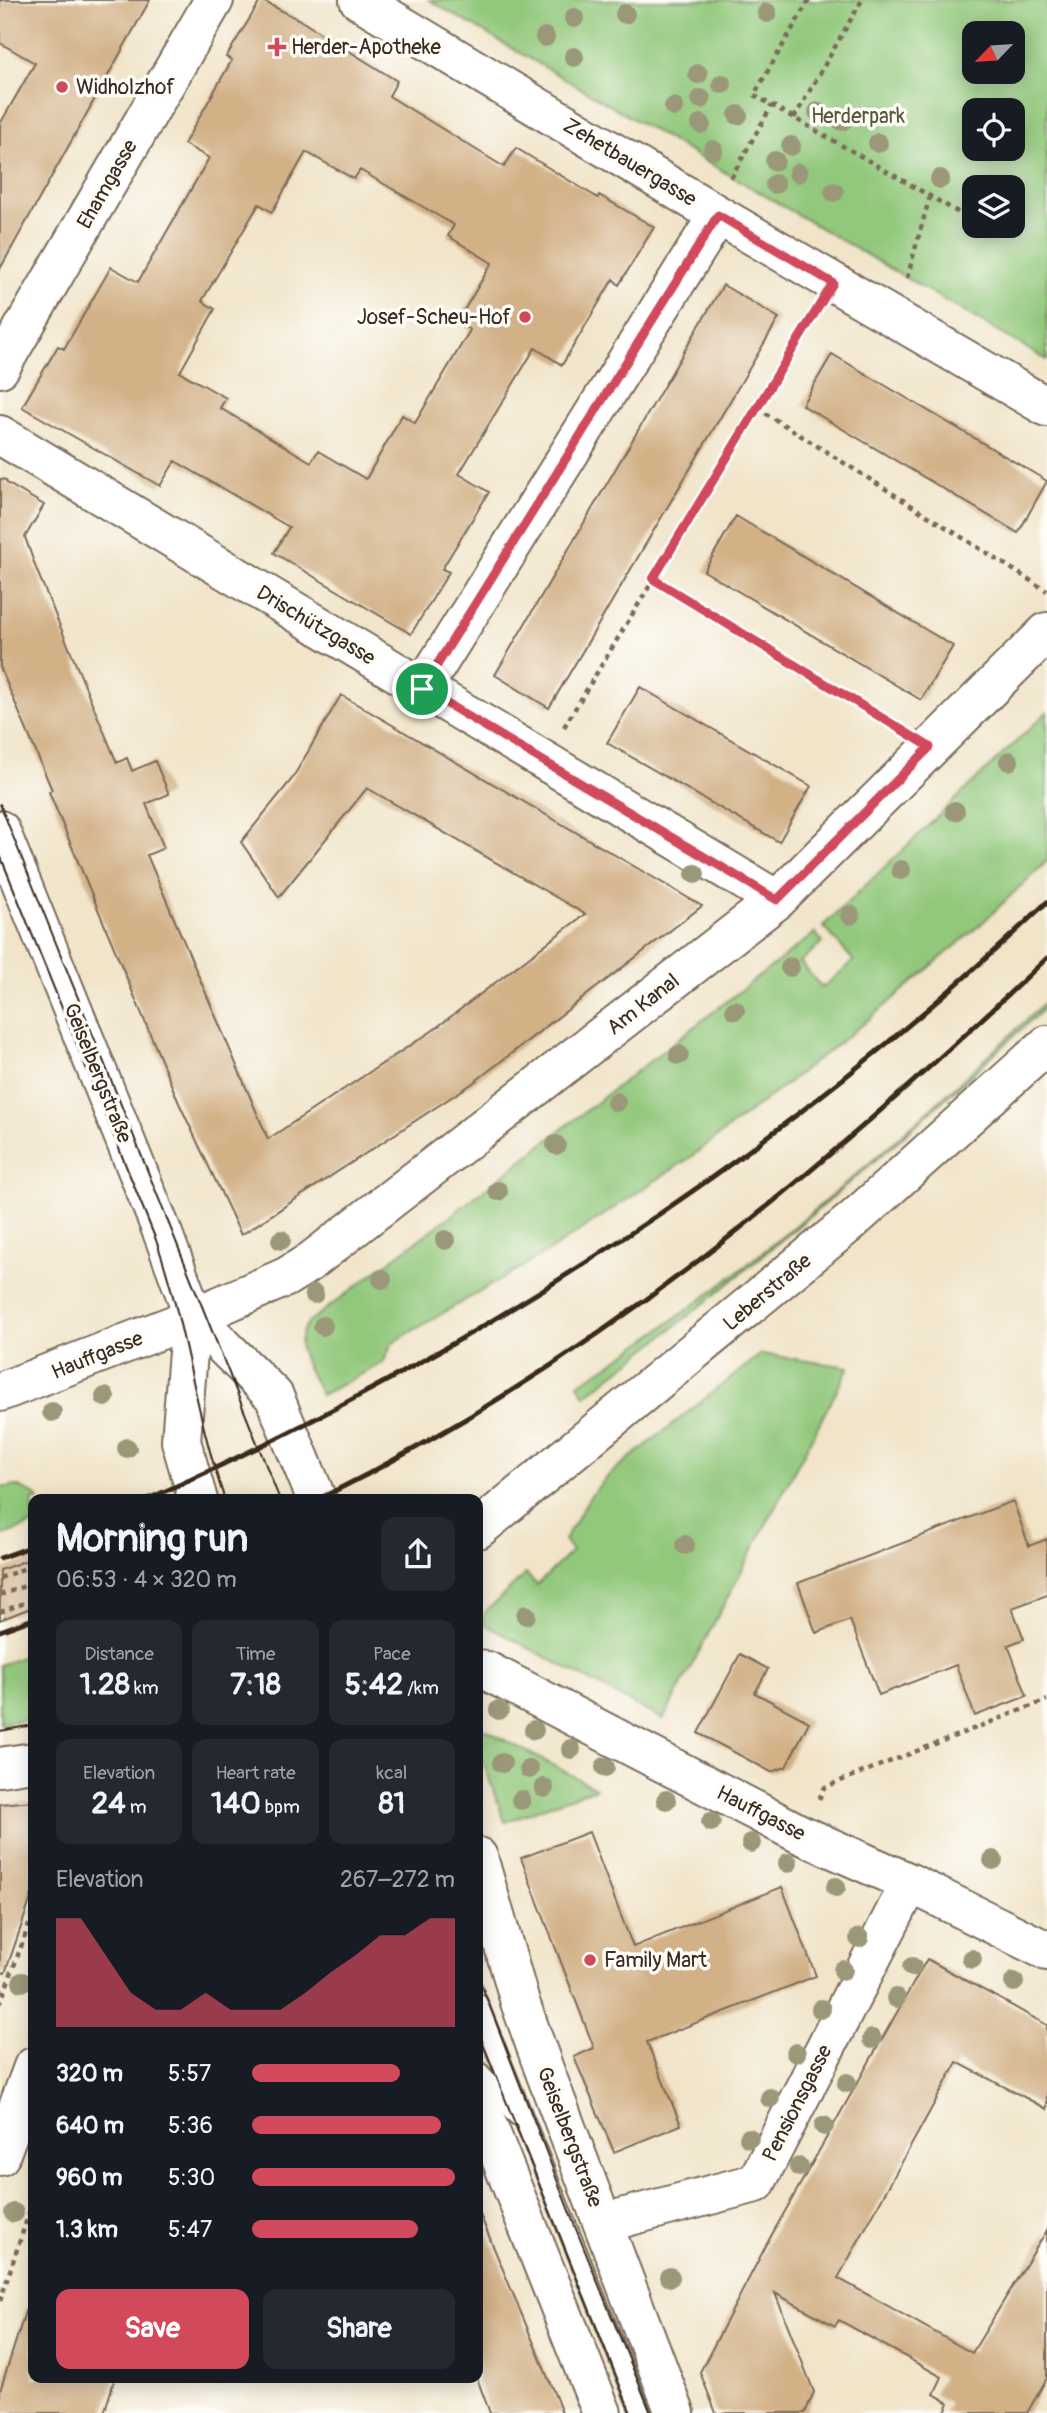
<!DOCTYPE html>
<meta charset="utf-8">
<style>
body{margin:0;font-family:Pangolin,sans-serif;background:#242831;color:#f1f3f6;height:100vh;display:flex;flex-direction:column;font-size:26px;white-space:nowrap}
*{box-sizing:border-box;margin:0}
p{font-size:23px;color:#9ea1a6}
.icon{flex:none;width:38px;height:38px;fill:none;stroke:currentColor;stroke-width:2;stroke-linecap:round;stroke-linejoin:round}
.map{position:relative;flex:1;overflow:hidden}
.panel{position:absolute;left:28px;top:1494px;width:455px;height:889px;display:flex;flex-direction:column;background:#171b24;border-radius:14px;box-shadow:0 4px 18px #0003}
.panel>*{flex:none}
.needle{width:46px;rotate:245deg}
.buttons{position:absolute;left:962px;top:21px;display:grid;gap:14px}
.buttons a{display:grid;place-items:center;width:63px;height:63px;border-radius:14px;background:#171b24;box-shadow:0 4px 18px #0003;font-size:35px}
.pin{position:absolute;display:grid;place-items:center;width:60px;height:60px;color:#fff;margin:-30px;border:4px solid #fff;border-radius:50%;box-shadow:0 2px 7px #0007}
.round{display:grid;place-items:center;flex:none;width:74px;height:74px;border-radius:14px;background:#242831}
.summary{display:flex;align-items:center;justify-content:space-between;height:119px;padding:0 28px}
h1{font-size:38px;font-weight:700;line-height:52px}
.figures{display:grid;grid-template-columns:repeat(3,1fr);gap:10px;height:119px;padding:7px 28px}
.figures div{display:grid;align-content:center;border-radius:14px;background:#242831;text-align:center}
.figures b{font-size:30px;font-weight:700}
.figures small{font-size:19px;font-weight:400}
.figures p{font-size:19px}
.chart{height:196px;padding:14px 28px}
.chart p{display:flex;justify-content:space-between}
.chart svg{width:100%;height:126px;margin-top:7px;fill:#d1495b;opacity:.7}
.cta{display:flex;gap:14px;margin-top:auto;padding:14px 28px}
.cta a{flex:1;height:80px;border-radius:14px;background:#d1495b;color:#fff;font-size:28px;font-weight:700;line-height:80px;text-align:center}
.cta a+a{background:#242831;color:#f1f3f6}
ul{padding:0 28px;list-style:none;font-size:23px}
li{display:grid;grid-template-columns:112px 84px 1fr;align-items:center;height:52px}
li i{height:18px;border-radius:9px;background:#d1495b}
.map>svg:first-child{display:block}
.green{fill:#92c87b;stroke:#66794c;stroke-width:2;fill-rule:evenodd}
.building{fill:#d2b187;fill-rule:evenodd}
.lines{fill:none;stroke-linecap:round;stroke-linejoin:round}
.service-casing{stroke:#7b6b5a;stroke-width:23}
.minor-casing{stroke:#7b6b5a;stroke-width:42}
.tertiary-casing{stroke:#7b6b5a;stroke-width:42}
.secondary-casing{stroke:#7b6b5a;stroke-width:42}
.path{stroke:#7b6b5a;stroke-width:4.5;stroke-dasharray:5 5;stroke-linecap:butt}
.service{stroke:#fff;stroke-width:19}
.minor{stroke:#fff;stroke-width:38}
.tertiary{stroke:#fff;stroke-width:38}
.secondary{stroke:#fff;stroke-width:38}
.tram{stroke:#3b2a1e;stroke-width:2}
.rail{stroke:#3b2a1e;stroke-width:5}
.tree{fill:#9b987a}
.route-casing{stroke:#fff;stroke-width:14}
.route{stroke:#d1495b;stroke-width:9}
.poi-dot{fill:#d1495b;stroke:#fdfcf7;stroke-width:2.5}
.labels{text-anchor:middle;stroke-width:7;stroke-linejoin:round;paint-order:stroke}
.poi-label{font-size:21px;fill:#3b2a1e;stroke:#fdfcf7;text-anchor:start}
.park-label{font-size:21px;fill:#55593a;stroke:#fdfcf7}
.street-label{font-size:21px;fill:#3b2a1e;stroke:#fdfcf7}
</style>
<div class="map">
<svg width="1047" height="2413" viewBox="0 0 1047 2413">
<rect width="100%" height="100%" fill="#fdfcf7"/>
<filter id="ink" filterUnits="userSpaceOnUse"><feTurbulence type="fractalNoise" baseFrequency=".0143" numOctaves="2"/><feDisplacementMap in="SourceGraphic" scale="14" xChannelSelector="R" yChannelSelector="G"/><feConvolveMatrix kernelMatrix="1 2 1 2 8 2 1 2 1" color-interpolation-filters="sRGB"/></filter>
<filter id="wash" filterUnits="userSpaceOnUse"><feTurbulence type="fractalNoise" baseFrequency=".00686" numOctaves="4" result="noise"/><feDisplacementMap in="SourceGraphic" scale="28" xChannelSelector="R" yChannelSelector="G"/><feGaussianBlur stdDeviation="1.57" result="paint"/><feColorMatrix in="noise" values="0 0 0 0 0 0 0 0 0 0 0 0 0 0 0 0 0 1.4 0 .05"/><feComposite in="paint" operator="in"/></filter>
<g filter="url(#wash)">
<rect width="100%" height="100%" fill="#f1e4c9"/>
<path class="green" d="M 429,0 L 1047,0 L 1047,360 ZM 1013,33 L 1013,72 L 975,72 L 975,33 ZM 1013,110 L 1013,149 L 975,149 L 975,110 ZM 975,187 L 1013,187 L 1013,226 L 975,226 Z
M 1047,712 L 1047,861 L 981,924 L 861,1026 L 691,1157 L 551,1250 L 392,1343 L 383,1363 L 321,1395 C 310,1370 287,1343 310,1321 L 445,1220 L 815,933 L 823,942 L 800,962 L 822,988 L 854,961 L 823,926 Z
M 1047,1000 L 1047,1005 C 900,1144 746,1274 585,1396 L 578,1384 C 627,1355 672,1321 718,1287 C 834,1199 942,1101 1047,1000 Z
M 761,1354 L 849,1367 L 663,1720 L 484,1624 L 483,1617 L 486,1611 L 526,1574 L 537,1585 L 572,1551 L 564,1540 L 591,1495 L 610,1474 Z
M 16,1486 L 36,1495 L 39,1500 L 33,1500 L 33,1524 L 4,1535 L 0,1535 L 0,1488 Z
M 33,1653 L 33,1718 L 0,1724 L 0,1665 Z
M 478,1728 L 484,1729 L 596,1788 L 505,1822 L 478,1748 Z"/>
<g id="blocks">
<path class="building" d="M 0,0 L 150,0 L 0,269 L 0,124 L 35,63 L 0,43 Z
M 261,0 L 298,19 L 397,81 L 389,96 L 504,167 L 516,148 L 598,198 L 599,195 L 654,227 L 619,285 L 613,279 L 562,365 L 535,348 L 459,474 L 489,492 L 442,569 L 449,572 L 411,634 L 274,553 L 289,527 L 175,461 L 160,486 L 22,407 L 58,346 L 64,349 L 111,267 L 138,282 L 209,158 L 184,144 L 232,60 L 226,57 ZM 306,152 L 354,179 L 360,170 L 454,225 L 448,236 L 492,263 L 457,322 L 470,330 L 415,423 L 402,415 L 366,479 L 318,451 L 311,462 L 220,408 L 226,398 L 180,372 L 215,309 L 202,301 L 259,204 L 272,212 Z
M 723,285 L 779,318 L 549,708 L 495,675 Z
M 832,354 L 1047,481 L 1018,533 L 802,405 Z
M 0,479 L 6,480 L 7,483 L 44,505 L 25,537 L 37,571 L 117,763 L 127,758 L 132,771 L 155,761 L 169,794 L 146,804 L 164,848 L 147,855 L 268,1139 L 432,1031 L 585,914 L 367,788 L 279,897 L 241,842 L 292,779 L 341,695 L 702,906 L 473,1083 L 241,1235 L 179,1103 L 49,792 L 52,790 L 0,667 Z
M 736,516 L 953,646 L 921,700 L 704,571 Z
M 640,687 L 811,786 L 779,842 L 607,743 Z
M 1013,1501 L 1029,1546 L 1047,1539 L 1047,1595 L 1012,1608 L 1024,1639 L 1008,1645 L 1027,1696 L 975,1716 L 956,1665 L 879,1695 L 850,1620 L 816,1633 L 798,1583 Z
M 33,1558 L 33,1607 L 0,1620 L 0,1570 Z
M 740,1654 L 768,1669 L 755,1693 L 809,1722 L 786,1767 L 771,1772 L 698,1733 Z
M 33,1801 L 33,1892 L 5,1973 L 0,1972 L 0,1804 Z
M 589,1832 L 633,1947 L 782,1887 L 816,1976 L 647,2042 L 681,2125 L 614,2152 L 574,2057 L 594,2048 L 521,1858 Z
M 927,1959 L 1047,2025 L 1047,2109 L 957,2062 L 838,2278 L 972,2353 L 1047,2230 L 1047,2378 L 1027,2413 L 944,2413 L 949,2403 L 934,2394 L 942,2377 L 839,2320 L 835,2326 L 775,2293 L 814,2392 L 805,2413 L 716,2413 L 700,2372 L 770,2238 Z
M 478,2210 L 540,2358 L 562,2413 L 490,2413 L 478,2381 Z
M 26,2309 L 33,2310 L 33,2378 L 115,2378 L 104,2413 L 0,2413 L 0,2391 Z"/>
</g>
</g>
<g filter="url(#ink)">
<use href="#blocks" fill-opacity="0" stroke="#7b6b5a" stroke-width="2"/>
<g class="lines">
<g class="service-casing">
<path id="service" d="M 478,2004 L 641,2413
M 478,2071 L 517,2115"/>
</g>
<g class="minor-casing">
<path id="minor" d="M 359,0 L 718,215 L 1047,407
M 0,368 L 214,0
M 0,435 L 777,900
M 422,689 L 718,215
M 194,1317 L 286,1277 L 310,1262 L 777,900 L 1047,632
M 478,1670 L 487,1671 L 800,1834 L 910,1883 L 1047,1951
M 0,2156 L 33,2067
M 603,2223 L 756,2183 L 910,1883"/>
</g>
<g class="tertiary-casing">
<path id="tertiary" d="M 0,1392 L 194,1317
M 0,1767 L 33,1762"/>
</g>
<g class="secondary-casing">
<path id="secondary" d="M 0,830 L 163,1234 L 194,1317 L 274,1396 L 317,1500
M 194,1317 L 188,1352 L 181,1441 L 198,1500
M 478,1529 L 853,1220 L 1047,1045
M 478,1857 L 520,2002 L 545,2072 L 675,2413
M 478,2101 L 602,2413"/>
</g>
<path class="path" d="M 809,0 L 754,95 L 975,222
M 794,118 L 862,0
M 731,178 L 772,105
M 981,226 L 984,228
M 907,278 L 930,196
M 757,408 L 1047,591
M 653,580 L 895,726
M 564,727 L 814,315
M 0,1578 L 33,1565
M 0,1595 L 33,1583
M 0,1612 L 33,1600
M 819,1799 L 825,1787 L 1047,1700
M 0,2004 L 33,1914
M 0,2301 L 33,2201"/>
<use href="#service" class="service"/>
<use href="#minor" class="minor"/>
<use href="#tertiary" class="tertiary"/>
<use href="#secondary" class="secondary"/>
<path class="tram" d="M 0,804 L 280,1500
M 0,855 L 156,1240 C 186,1325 195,1415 225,1500
M 0,1731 L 33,1725
M 478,1976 L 576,2229 L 651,2413
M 478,2031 L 631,2413"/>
<path class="rail" d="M 146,1500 C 477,1352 783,1152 1047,902
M 317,1500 C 597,1362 823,1171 1047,958
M 0,1558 L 33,1546
M 0,1631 L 33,1619"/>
</g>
<g class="tree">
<circle cx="767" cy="13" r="10"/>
<circle cx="625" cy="14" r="10"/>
<circle cx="574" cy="18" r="10"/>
<circle cx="545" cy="37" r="10"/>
<circle cx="574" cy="57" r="10"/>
<circle cx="698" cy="74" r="10"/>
<circle cx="722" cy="84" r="10"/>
<circle cx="701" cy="99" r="10"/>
<circle cx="674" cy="107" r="10"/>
<circle cx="818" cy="112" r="10"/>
<circle cx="738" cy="115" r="10"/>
<circle cx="842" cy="121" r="10"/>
<circle cx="701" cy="124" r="10"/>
<circle cx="878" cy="143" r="10"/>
<circle cx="791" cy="146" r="10"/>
<circle cx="713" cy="150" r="10"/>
<circle cx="775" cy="161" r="10"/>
<circle cx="798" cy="173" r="10"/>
<circle cx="940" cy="179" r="10"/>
<circle cx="775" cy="184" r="10"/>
<circle cx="834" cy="192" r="10"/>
<circle cx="1009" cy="761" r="10"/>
<circle cx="955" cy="811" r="10"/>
<circle cx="901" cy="870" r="10"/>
<circle cx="695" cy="874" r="10"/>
<circle cx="850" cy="915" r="10"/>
<circle cx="790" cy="967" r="10"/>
<circle cx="735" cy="1010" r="10"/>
<circle cx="679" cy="1055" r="10"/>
<circle cx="616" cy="1102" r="10"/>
<circle cx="556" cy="1145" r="10"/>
<circle cx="498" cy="1191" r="10"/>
<circle cx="281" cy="1240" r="10"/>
<circle cx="445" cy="1240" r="10"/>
<circle cx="382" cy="1279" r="10"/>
<circle cx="314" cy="1294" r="10"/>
<circle cx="323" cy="1326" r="10"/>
<circle cx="105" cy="1397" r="10"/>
<circle cx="52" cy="1412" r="10"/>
<circle cx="127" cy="1448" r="10"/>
<circle cx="685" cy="1545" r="10"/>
<circle cx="526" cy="1615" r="10"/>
<circle cx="499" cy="1710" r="10"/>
<circle cx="534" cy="1730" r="10"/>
<circle cx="571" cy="1749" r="10"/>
<circle cx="502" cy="1763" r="10"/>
<circle cx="605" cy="1767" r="10"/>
<circle cx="529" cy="1769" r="10"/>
<circle cx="544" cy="1788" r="10"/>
<circle cx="521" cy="1800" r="10"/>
<circle cx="666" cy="1800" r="10"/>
<circle cx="711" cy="1822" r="10"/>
<circle cx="751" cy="1843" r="10"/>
<circle cx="993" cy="1860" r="10"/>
<circle cx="788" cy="1863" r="10"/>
<circle cx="836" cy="1887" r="10"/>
<circle cx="859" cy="1938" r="10"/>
<circle cx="972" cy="1959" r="10"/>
<circle cx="912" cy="1967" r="10"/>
<circle cx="843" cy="1970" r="10"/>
<circle cx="22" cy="1982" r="10"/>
<circle cx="1014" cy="1982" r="10"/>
<circle cx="896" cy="1998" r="10"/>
<circle cx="821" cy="2009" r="10"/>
<circle cx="872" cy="2039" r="10"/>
<circle cx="796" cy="2053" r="10"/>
<circle cx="847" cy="2083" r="10"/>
<circle cx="770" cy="2098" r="10"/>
<circle cx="824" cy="2126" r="10"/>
<circle cx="749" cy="2138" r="10"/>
<circle cx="799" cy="2167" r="10"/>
<circle cx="14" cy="2213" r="10"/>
<circle cx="670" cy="2277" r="10"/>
</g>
</g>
<g class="lines" filter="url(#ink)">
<g class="route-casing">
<path id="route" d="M 718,215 L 833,283 L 653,579 L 930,747 L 777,900 L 422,689 Z"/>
</g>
<use href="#route" class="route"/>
</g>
<g class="poi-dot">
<path d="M273.5 36.5h7v7h7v7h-7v7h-7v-7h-7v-7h7z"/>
<circle cx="62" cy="87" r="7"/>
<circle cx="525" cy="317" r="7"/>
<circle cx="590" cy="1960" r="7"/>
</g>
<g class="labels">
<g class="poi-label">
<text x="291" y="54">Herder-Apotheke</text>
<text x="76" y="94">Widholzhof</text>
<text x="511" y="324" text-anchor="end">Josef-Scheu-Hof</text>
<text x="604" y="1967">Family Mart</text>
</g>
<g class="park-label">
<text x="858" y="123">Herderpark</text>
</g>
<g class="street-label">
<text transform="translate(630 162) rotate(31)" y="7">Zehetbauergasse</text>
<text transform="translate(107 184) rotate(-60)" y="7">Ehamgasse</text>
<text transform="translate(316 625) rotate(31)" y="7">Drischützgasse</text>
<text transform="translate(643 1004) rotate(-38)" y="7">Am Kanal</text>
<text transform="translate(98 1073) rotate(68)" y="7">Geiselbergstraße</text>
<text transform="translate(767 1292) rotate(-40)" y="7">Leberstraße</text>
<text transform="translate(97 1355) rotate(-22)" y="7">Hauffgasse</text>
<text transform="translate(761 1813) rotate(27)" y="7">Hauffgasse</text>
<text transform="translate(797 2103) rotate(-63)" y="7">Pensionsgasse</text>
<text transform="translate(570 2137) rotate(69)" y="7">Geiselbergstraße</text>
</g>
</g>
</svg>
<div class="buttons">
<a><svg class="needle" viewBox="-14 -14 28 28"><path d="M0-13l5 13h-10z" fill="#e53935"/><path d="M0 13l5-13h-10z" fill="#9ea1a6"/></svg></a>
<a><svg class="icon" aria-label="locate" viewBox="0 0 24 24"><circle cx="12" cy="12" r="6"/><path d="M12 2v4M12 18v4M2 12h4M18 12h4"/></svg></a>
<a><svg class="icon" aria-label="layers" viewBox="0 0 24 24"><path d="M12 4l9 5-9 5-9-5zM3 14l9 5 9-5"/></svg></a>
</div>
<div class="pin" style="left:422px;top:689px;background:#1e9e55"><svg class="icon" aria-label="arrive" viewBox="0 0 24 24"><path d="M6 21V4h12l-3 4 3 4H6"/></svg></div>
<section class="panel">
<div class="summary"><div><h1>Morning run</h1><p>06:53 · 4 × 320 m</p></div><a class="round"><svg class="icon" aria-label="share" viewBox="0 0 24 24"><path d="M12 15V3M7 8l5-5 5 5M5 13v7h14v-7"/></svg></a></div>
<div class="figures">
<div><p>Distance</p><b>1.28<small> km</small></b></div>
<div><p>Time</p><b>7:18</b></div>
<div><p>Pace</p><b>5:42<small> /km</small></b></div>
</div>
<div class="figures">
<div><p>Elevation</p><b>24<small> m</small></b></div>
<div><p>Heart rate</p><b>140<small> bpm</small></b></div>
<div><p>kcal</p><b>81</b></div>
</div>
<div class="chart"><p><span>Elevation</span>267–272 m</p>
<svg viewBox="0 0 160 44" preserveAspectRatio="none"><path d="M0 44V6L10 6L20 19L30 32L40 38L50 38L60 32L70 38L80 38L90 38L100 32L110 25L120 19L130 12L140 12L150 6L160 6V44z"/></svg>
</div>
<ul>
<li><b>320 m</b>5:57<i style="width:73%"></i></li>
<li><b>640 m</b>5:36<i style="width:93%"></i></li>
<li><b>960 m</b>5:30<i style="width:100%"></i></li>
<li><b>1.3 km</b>5:47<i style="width:82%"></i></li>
</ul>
<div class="cta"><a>Save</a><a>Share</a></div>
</section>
</div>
